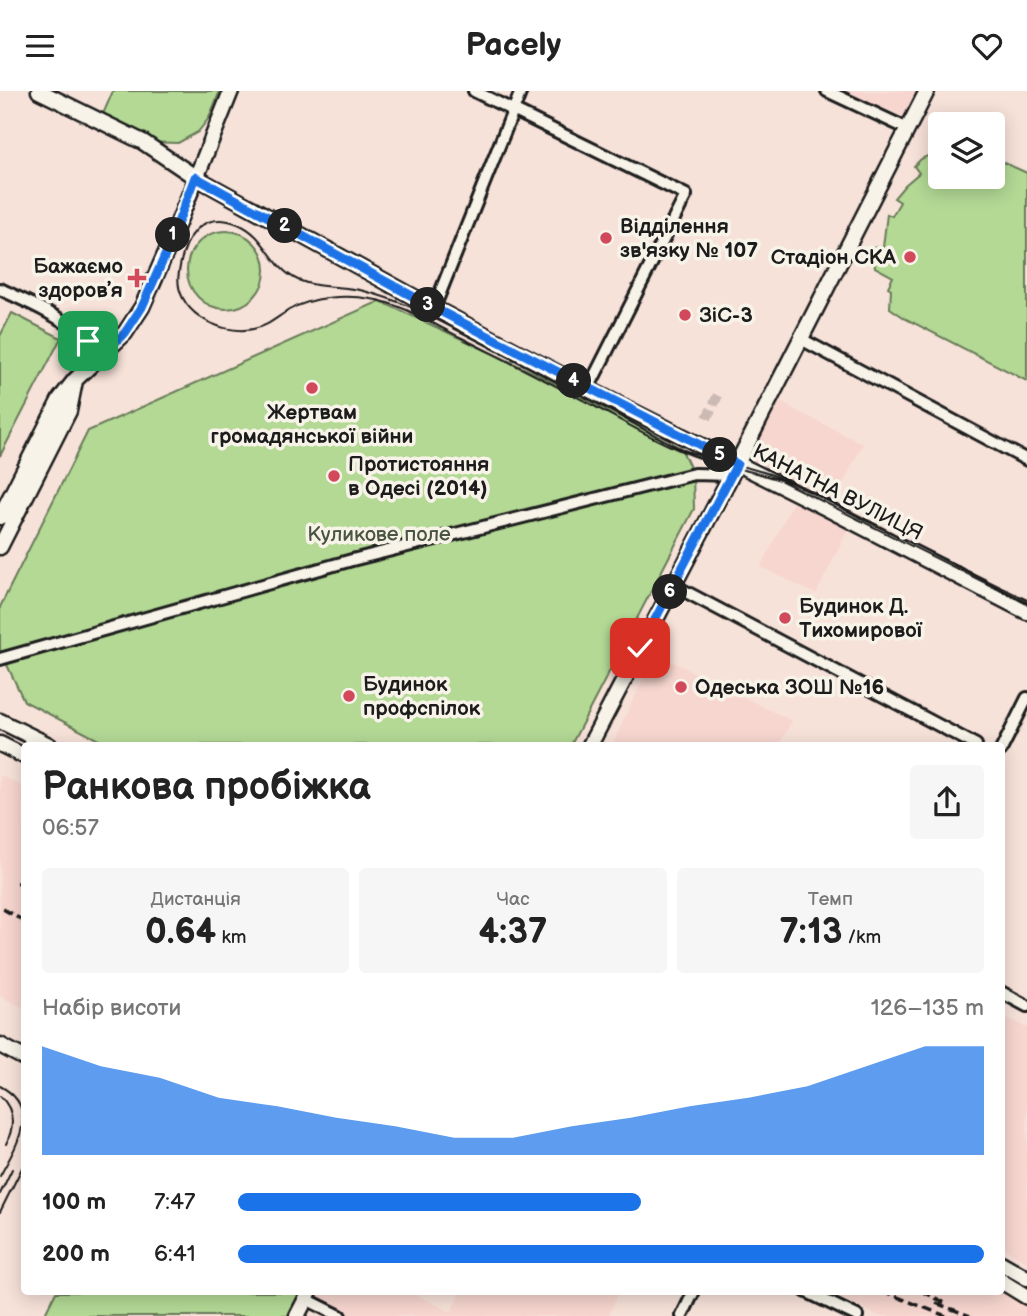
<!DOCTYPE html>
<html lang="uk">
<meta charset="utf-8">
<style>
body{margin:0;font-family:"Balsamiq Sans",sans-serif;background:#f6f6f6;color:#222;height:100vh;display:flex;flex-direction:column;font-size:26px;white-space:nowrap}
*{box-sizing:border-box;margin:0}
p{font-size:23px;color:#767676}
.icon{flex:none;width:38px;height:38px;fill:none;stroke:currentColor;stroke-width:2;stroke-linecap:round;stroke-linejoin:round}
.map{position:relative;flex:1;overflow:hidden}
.details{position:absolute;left:21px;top:651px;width:984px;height:553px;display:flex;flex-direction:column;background:#fff;border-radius:7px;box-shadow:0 4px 18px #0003}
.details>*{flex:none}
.fabs{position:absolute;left:928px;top:21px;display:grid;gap:14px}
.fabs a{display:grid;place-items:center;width:77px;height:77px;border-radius:7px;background:#fff;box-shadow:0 4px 18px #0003;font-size:35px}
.pin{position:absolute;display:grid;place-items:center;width:60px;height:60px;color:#fff;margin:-30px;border-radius:14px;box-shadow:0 4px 10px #0006}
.km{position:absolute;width:35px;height:35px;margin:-18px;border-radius:50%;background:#222;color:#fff;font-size:19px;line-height:35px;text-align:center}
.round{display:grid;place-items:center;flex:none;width:74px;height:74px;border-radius:7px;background:#f6f6f6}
.summary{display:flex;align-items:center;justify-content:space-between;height:119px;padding:0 21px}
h1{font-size:38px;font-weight:700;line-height:52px}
.figures{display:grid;grid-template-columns:repeat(3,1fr);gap:10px;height:119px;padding:7px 21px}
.figures div{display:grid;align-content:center;border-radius:7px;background:#f6f6f6;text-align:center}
.figures b{font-size:35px;font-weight:700}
.figures small{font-size:19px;font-weight:400}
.figures p{font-size:19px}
.chart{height:196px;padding:14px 21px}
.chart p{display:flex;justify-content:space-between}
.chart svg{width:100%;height:126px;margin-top:7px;fill:#1a73e8;opacity:.7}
ul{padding:0 21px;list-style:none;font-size:23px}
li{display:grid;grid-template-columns:112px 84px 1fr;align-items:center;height:52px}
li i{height:18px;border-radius:9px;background:#1a73e8}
header{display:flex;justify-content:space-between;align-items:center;height:91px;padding:0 21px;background:#fff;font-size:32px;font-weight:700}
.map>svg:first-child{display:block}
.built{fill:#f7d6cf}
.green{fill:#b3d995;stroke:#687a58;stroke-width:2}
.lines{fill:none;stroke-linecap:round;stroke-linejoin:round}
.minor-tunnel{stroke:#cbbab3;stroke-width:10;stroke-dasharray:10 5;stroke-linecap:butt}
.minor-casing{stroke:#1c1c1c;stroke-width:16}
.major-casing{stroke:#1c1c1c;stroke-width:19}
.minor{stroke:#f7f3e8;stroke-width:10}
.major{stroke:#f7f3e8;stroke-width:14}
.tram{stroke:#1c1c1c;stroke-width:2}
.rail{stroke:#1c1c1c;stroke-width:3.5;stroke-dasharray:10 5;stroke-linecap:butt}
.route-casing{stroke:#fff;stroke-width:14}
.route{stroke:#1a73e8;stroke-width:9}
.poi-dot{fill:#d1495b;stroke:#f7f3e8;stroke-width:2.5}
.labels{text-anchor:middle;stroke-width:7;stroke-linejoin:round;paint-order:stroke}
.poi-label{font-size:21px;font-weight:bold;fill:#1c1c1c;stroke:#f7f3e8;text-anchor:start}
.street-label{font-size:21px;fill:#1c1c1c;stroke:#f7f3e8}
.park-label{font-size:21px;fill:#495540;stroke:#f7f3e8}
</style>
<header><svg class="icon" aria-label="menu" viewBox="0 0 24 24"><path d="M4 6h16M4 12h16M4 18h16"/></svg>Pacely<svg class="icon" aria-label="heart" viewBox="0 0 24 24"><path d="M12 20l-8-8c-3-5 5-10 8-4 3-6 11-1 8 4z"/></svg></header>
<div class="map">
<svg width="1027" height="1225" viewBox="0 0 1027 1225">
<rect width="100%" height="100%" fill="#f7e2d9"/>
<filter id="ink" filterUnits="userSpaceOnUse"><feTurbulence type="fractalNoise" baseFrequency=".0143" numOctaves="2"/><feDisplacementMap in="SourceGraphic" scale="14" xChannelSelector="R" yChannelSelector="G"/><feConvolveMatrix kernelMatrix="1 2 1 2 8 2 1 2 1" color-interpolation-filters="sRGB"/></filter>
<g filter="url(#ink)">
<path class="built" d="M 844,0 L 926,0 L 911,29 Z
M 772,307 L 863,353 L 830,418 L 739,371 Z
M 797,403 L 852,431 L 816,503 L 761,476 Z
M 655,562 L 792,630 L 779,654 L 612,654 Z
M 0,684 L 24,696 L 24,917 L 0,905 Z
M 1001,924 L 1027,937 L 1027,1171 L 1001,1156 Z
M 1001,1199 L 1027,1215 L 1027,1225 L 879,1225 L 828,1201 L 1001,1200 Z
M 312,1201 L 411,1201 L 451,1221 L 461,1201 L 619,1201 L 608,1225 L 343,1225 L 308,1208 Z"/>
<path class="green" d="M 113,0 L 220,0 L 209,27 L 198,41 L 178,52 L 142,51 L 100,30 Z
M 940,59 L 940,86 L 992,86 L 992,66 L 1027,82 L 1027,290 L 906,228 L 890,217 L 891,198 L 888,196 L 893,186 L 875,176 L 872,157 L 883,156 L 887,123 L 892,125 L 900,111 L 894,107 L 905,94 L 919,82 L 914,75 L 921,68 Z
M187 179a39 39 0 1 1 78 0a39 39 0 1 1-78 0Z
M 380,210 L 539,284 L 681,357 L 693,383 L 694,418 L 571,654 L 108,654 L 24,610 L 0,559 L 0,516 L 88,340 Z
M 12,222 L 61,247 L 0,365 L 0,245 Z
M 56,1201 L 303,1201 L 290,1225 L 44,1225 Z"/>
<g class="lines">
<path class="minor-tunnel" d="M 707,327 L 720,300"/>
<g class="minor-casing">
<path id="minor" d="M 474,0 L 686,104 L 588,298
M 827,0 L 908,38
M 0,198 C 25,210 56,223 78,241 C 87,248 93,257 99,266
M 434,217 L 521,0
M 801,248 L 1027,369
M 673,494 L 976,654
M 0,568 L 352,469 L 694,383 L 730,384
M 1001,659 L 1027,607
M 1001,901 L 1027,915
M 805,1200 L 857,1225
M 306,1208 L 340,1225
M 682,1225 L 694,1200"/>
</g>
<g class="major-casing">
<path id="major" d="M 39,0 L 143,51 L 195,86 L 434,217 L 588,298 L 824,416 L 1027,521
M 0,426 L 60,308 L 75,289 L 125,242 L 142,216 L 168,157 L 231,0
M 0,456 L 69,320 L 75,290
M 0,630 L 49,654
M 0,653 L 24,665
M 590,654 L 737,373 L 927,0
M 0,954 L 24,967
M 1001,1172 L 1027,1187
M 1001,1190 L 1027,1206
M 297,1225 L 310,1200"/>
</g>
<use href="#minor" class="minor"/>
<use href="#major" class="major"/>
<path class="tram" d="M 1027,509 C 972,482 917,455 863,428 C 835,414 808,399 780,387 C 747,373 709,371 677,356 C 654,345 633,332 611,320 C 564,294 518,270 471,246 C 451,236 431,225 411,216 C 396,210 379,204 364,200 C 342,194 319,198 298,189 C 270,176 267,145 238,133 C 200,118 184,148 179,181 C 172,219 219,245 253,238 C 267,236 277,226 289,219 C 312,206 345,203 371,208 C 403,213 433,233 462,247 C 507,270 551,292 596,316 C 622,330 649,346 677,358 C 709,373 746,378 780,389 L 1027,513
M 0,995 C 42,1017 16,1055 0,1085
M 0,1005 C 15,1019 15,1035 6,1053
M 0,1103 L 12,1078
M 0,1121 L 24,1073"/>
<path class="rail" d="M 17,791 L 24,795
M 3,818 L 24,830
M 882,1200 L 946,1225
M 922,1200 L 947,1213
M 936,1212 L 970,1225"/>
</g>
</g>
<g class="lines" filter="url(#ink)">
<g class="route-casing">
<path id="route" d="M 88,250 L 99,266 L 125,242 L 142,216 L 168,158 L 195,86 L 434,217 L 737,373 L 640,557"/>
</g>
<use href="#route" class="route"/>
</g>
<g class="poi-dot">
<circle cx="606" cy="147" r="7"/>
<circle cx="910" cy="166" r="7"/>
<path d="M133.5 176.5h7v7h7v7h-7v7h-7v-7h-7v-7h7z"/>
<circle cx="685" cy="224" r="7"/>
<circle cx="312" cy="297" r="7"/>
<circle cx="334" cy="385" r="7"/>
<circle cx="785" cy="527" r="7"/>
<circle cx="681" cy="596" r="7"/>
<circle cx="349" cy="605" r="7"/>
</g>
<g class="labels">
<g class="poi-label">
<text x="620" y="142">Відділення<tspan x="620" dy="24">зв'язку № 107</tspan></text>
<text x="896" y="173" text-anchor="end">Стадіон СКА</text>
<text x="123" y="182" text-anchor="end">Бажаємо<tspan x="123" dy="24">здоровʼя</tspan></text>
<text x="699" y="231">ЗіС-3</text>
<text x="312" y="328" text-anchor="middle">Жертвам<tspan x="312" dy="24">громадянської війни</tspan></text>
<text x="348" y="380">Протистояння<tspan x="348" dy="24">в Одесі (2014)</tspan></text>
<text x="799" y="522">Будинок Д.<tspan x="799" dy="24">Тихомирової</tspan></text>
<text x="363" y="600">Будинок<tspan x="363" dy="24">профспілок</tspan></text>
<text x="695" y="603">Одеська ЗОШ №16</text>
</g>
<g class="street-label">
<text transform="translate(838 401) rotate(27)" y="7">КАНАТНА ВУЛИЦЯ</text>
</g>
<g class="park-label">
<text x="379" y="450">Куликове поле</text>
</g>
</g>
</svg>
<div class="fabs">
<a><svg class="icon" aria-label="layers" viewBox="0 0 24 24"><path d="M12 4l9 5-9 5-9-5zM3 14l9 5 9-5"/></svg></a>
</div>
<div class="pin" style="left:88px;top:250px;background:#1e9e55"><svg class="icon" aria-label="arrive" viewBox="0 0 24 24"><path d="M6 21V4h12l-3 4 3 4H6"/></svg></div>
<div class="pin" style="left:640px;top:557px;background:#d93025"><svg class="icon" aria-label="check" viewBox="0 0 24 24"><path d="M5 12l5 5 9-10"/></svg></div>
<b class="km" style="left:173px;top:144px">1</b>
<b class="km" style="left:285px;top:135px">2</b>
<b class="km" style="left:428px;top:214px">3</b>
<b class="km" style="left:574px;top:290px">4</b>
<b class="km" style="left:720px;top:364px">5</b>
<b class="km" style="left:670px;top:501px">6</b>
<section class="details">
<div class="summary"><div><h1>Ранкова пробіжка</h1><p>06:57</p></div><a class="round"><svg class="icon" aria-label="share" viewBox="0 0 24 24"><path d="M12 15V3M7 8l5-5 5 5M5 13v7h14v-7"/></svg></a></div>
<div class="figures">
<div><p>Дистанція</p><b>0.64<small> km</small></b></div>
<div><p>Час</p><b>4:37</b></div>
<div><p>Темп</p><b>7:13<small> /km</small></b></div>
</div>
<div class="chart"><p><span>Набір висоти</span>126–135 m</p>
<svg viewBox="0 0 160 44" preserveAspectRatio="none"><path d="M0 44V6L10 13L20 17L30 24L40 27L50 31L60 34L70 38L80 38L90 34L100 31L110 27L120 24L130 20L140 13L150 6L160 6V44z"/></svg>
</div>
<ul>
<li><b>100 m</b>7:47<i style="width:54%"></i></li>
<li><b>200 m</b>6:41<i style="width:100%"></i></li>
</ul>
</section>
</div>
